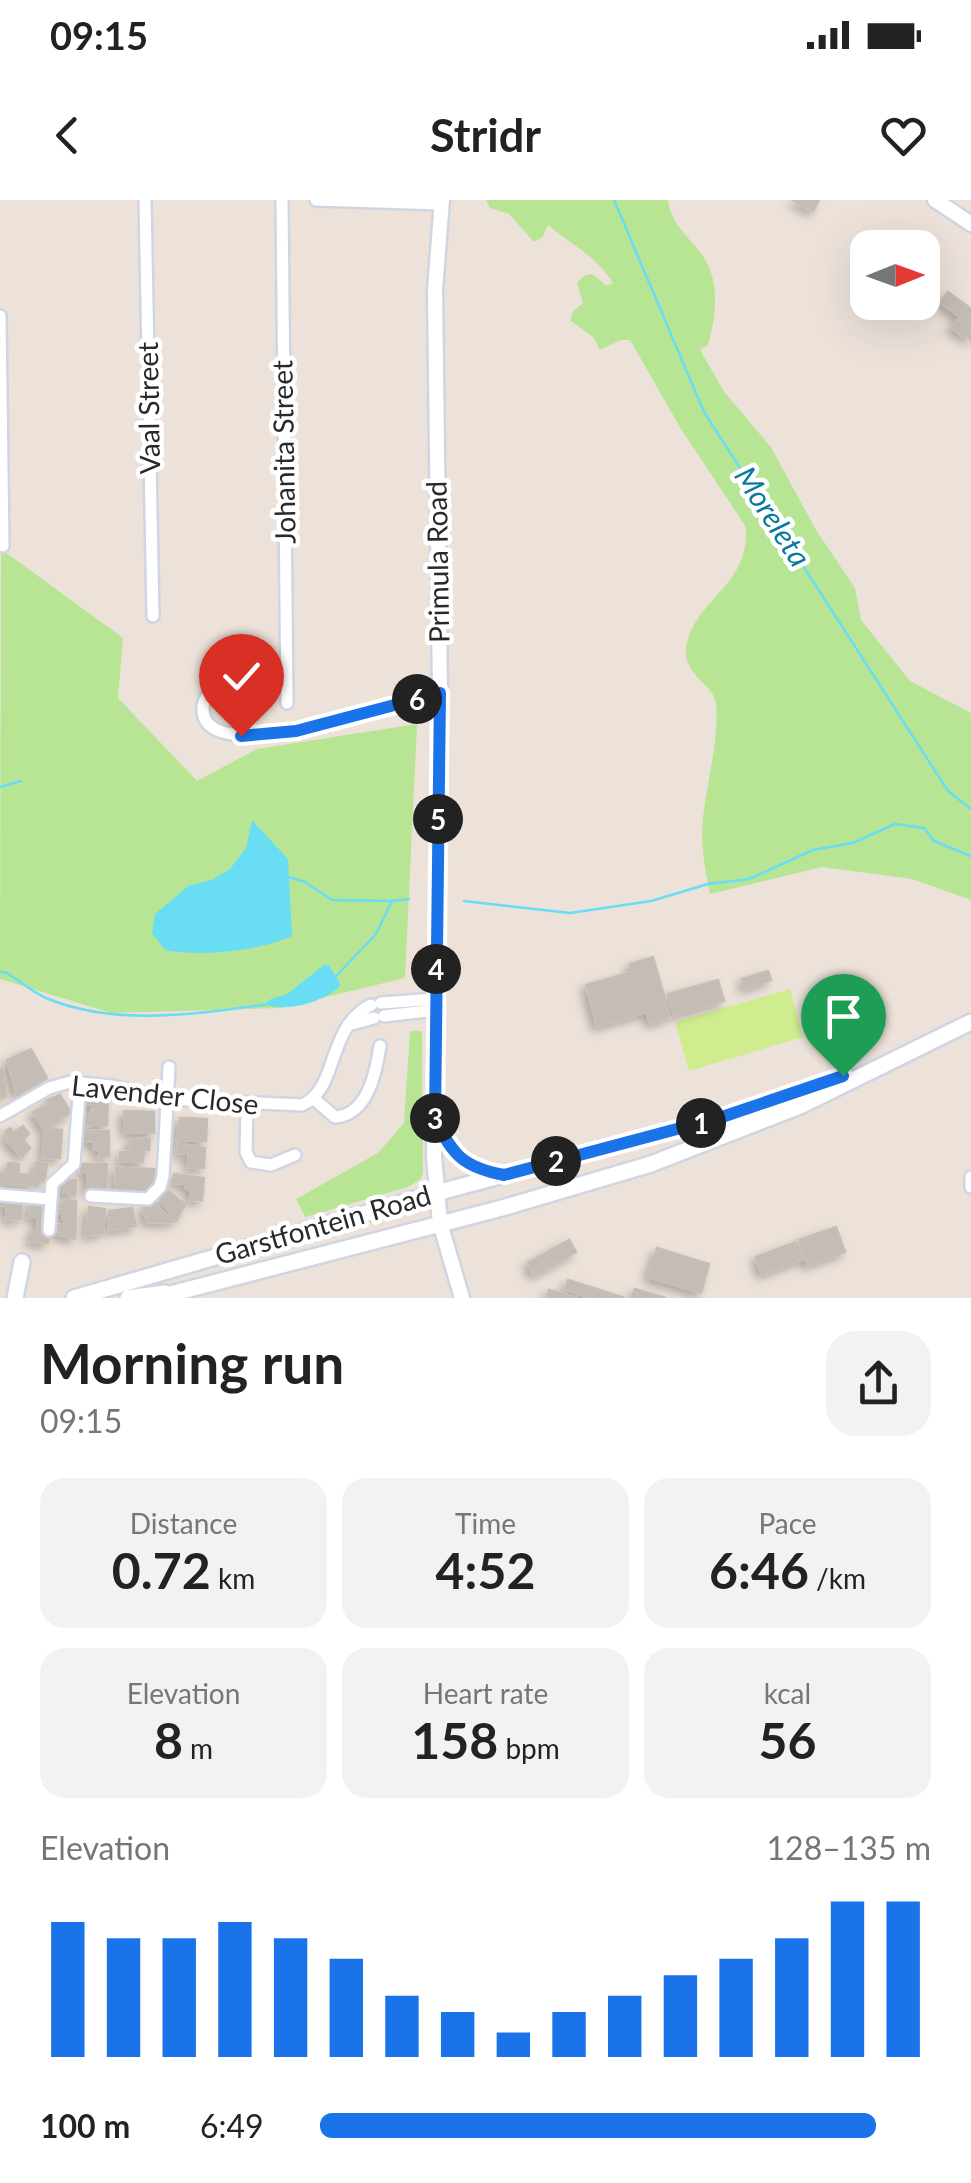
<!DOCTYPE html>
<meta charset="utf-8">
<style>
body{margin:0;font-family:Lato,sans-serif;background:#f2f2f2;color:#222;height:100vh;display:flex;flex-direction:column;font-size:38px;white-space:nowrap}
*{box-sizing:border-box;margin:0}
p{font-size:32px;color:#767676}
.icon{flex:none;width:55px;height:55px;fill:none;stroke:currentColor;stroke-width:2;stroke-linecap:round;stroke-linejoin:round}
.map{position:relative;height:1098px;overflow:hidden}
.drawer{display:flex;flex-direction:column;background:#fff;flex:1}
.drawer>*{flex:none}
.needle{width:65px;rotate:89deg}
.buttons{position:absolute;left:850px;top:30px;display:grid;gap:20px}
.buttons a{display:grid;place-items:center;width:90px;height:90px;border-radius:20px;background:#fff;box-shadow:0 10px 40px #0002;font-size:50px}
.pin{position:absolute;display:grid;place-items:center;width:85px;height:85px;color:#fff;margin:-102px -42px;border-radius:50% 50% 50% 0;rotate:-45deg;box-shadow:0 0 10px #0007}
.pin .icon{rotate:45deg}
.km{position:absolute;width:50px;height:50px;margin:-25px;border-radius:50%;background:#222;color:#fff;font-size:28px;line-height:50px;text-align:center}
.round{display:grid;place-items:center;flex:none;width:105px;height:105px;border-radius:30px;background:#f2f2f2}
.head{display:flex;align-items:center;justify-content:space-between;height:170px;padding:0 40px}
h1{font-size:55px;font-weight:700;line-height:75px}
.stats{display:grid;grid-template-columns:repeat(3,1fr);gap:15px;height:170px;padding:10px 40px}
.stats div{display:grid;align-content:center;border-radius:25px;background:#f2f2f2;text-align:center}
.stats b{font-size:50px;font-weight:700}
.stats small{font-size:28px;font-weight:400}
.stats p{font-size:28px}
.chart{height:280px;padding:20px 40px}
.chart p{display:flex;justify-content:space-between}
.chart svg{width:100%;height:180px;margin-top:10px;stroke:#1a73e8;stroke-width:6}
ul{padding:0 40px;list-style:none;font-size:32px}
li{display:grid;grid-template-columns:160px 120px 1fr;align-items:center;height:75px}
li i{height:25px;border-radius:12px;background:#1a73e8}
.status{display:flex;justify-content:space-between;align-items:center;height:70px;padding:0 50px;background:#fff;direction:ltr}
.status svg{height:28px;fill:currentColor}
header{display:flex;justify-content:space-between;align-items:center;height:130px;padding:0 40px;background:#fff;font-size:45px;font-weight:700}
.map>svg:first-child{display:block}
.green{fill:#b8e593}
.pitch{fill:#cfed8e}
.water{fill:#68ddf3}
.lines{fill:none;stroke-linecap:round;stroke-linejoin:round}
.stream{stroke:#68ddf3;stroke-width:2.5}
.building{fill:#c4bcb6;stroke:#c7beb3;stroke-width:2.5;filter:url(#shadow)}
.minor-casing{stroke:#cfd5e2;stroke-width:16}
.tertiary-casing{stroke:#cfd5e2;stroke-width:19}
.secondary-casing{stroke:#cfd5e2;stroke-width:20}
.minor{stroke:#fff;stroke-width:11}
.tertiary{stroke:#fff;stroke-width:14}
.secondary{stroke:#fff;stroke-width:15}
.route-casing{stroke:#fff;stroke-width:20}
.route{stroke:#1a73e8;stroke-width:12}
.labels{text-anchor:middle;stroke-width:9;stroke-linejoin:round;paint-order:stroke}
.street-label{font-size:28px;fill:#292929;stroke:#fff}
.water-label{font-size:30px;font-style:italic;fill:#087a9d;stroke:#fff}
</style>
<div class="status"><b>09:15</b><svg viewBox="0 0 49 12"><path d="M0 12V9h3v3zM5 12V6h3v6zM10 12V3h3v9zM15 12V0h3v12zM26 1h20v11H26zM47 4h2v5h-2z"/></svg></div>
<header><svg class="icon" aria-label="back" viewBox="0 0 24 24"><path d="M15 5l-7 7 7 7"/></svg>Stridr<svg class="icon" aria-label="heart" viewBox="0 0 24 24"><path d="M12 20l-8-8c-3-5 5-10 8-4 3-6 11-1 8 4z"/></svg></header>
<div class="map">
<svg width="971" height="1098" viewBox="0 0 971 1098">
<defs>
<filter id="shadow"><feDropShadow dx="-4.5" dy="4.5" stdDeviation="5" flood-color="#0004"/></filter>
</defs>
<rect width="100%" height="100%" fill="#ece2da"/>
<path class="green" d="M 486,0 L 668,0 C 671,29 698,42 709,67 C 719,91 715,121 708,145 L 700,150 L 725,193 L 771,247 L 816,330 L 855,388 L 861,420 L 910,481 L 971,513 L 971,700 L 912,679 L 822,667 L 710,694 C 705,670 700,643 703,618 C 707,582 719,541 716,504 C 714,482 676,474 688,439 C 702,395 749,384 746,327 L 681,229 L 630,140 L 621,140 L 600,150 L 594,138 L 570,120 L 574,110 L 583,103 L 577,83 L 584,76 L 592,74 L 606,85 L 613,84 C 598,56 572,46 548,25 L 543,37 L 534,42 L 509,14 L 490,8 Z
M 1,349 L 123,438 L 118,498 L 197,581 L 257,549 L 417,524 L 405,778 L 280,808 L 111,813 L 0,779 Z
M 410,831 L 422,831 L 423,972 L 421,979 L 408,987 L 305,1017 L 296,999 L 378,953 L 404,923 Z"/>
<path class="pitch" d="M 790,789 L 803,837 L 689,871 L 675,822 Z"/>
<path class="water" d="M 252,620 L 288,659 L 292,736 C 260,751 199,757 165,750 L 152,733 L 155,714 L 188,686 L 212,680 L 230,669 L 246,648 Z
M 324,765 L 329,765 L 341,785 C 325,802 286,813 265,804 L 271,799 L 287,794 Z"/>
<g class="lines">
<path class="stream" d="M 614,0 L 704,212 L 948,591 L 971,609
M 0,587 L 21,581
M 289,677 L 305,682 L 332,700 L 392,701
M 464,701 L 570,713 L 651,701 L 708,684 L 749,679 L 813,650 L 853,643 L 895,624 L 924,628 L 934,641 L 971,656
M 0,772 L 7,773 C 19,781 33,792 46,798 C 115,827 197,814 269,804
M 335,777 L 376,734 L 392,701 L 409,699"/>
</g>
<path class="building" d="M 792,0 L 819,0 L 813,11 Z
M 948,92 L 971,109 L 971,141 L 963,131 L 961,135 L 952,128 L 960,117 L 940,102 Z
M 653,757 L 670,817 L 650,823 L 647,812 L 597,826 L 586,785 L 632,772 L 630,764 Z
M 768,771 L 771,780 L 758,784 L 755,775 Z
M 755,775 L 758,784 L 745,788 L 742,779 Z
M 718,780 L 724,801 L 674,815 L 668,794 Z
M 31,849 L 47,878 L 17,895 L 7,860 Z
M 3,869 L 6,897 L 0,898 L 0,870 Z
M 87,893 L 108,895 L 107,925 L 88,926 L 93,905 L 87,904 Z
M 60,895 L 71,913 L 43,928 L 33,912 L 50,904 L 47,900 Z
M 124,911 L 154,912 L 154,933 L 125,932 Z
M 180,918 L 207,919 L 206,941 L 177,940 Z
M 23,926 L 29,934 L 23,939 L 30,948 L 22,957 L 6,940 L 9,936 L 5,932 L 10,928 L 13,933 Z
M 45,929 L 62,930 L 60,958 L 43,958 Z
M 85,931 L 109,931 L 109,956 L 99,957 L 100,949 L 94,949 L 94,941 L 84,941 Z
M 150,938 L 149,950 L 144,949 L 143,962 L 120,961 L 120,952 L 130,952 L 131,940 Z
M 178,944 L 205,948 L 204,968 L 188,967 L 189,953 L 177,953 Z
M 36,962 L 47,963 L 45,982 L 31,981 L 31,986 L 20,985 L 20,974 L 34,976 Z
M 8,963 L 19,964 L 19,984 L 0,985 L 0,973 L 7,973 Z
M 82,964 L 107,964 L 106,992 L 87,991 L 88,971 L 81,972 Z
M 116,968 L 155,969 L 155,982 L 146,994 L 116,992 Z
M 174,974 L 204,978 L 202,1000 L 190,1000 L 191,990 L 186,988 L 185,983 L 173,983 Z
M 66,980 L 76,980 L 75,996 L 57,990 L 57,983 L 66,984 Z
M 168,991 L 185,1004 L 176,1021 L 160,1000 Z
M 0,997 L 8,997 L 8,1002 L 22,1002 L 21,1019 L 6,1019 L 7,1005 L 0,1005 Z
M 33,1000 L 47,1000 L 47,1018 L 29,1017 Z
M 65,1000 L 76,1001 L 76,1018 L 63,1018 L 63,1013 L 55,1013 L 55,1004 L 63,1004 Z
M 155,1003 L 172,1022 L 147,1022 L 143,1007 Z
M 89,1007 L 105,1009 L 103,1033 L 86,1036 Z
M 132,1008 L 136,1026 L 109,1030 L 109,1011 Z
M 38,1020 L 46,1021 L 48,1043 L 31,1042 L 32,1031 L 37,1032 Z
M 65,1020 L 76,1021 L 75,1039 L 55,1034 L 56,1025 L 65,1025 Z
M 836,1027 L 845,1052 L 808,1065 L 799,1040 Z
M 569,1040 L 576,1052 L 534,1075 L 528,1063 Z
M 796,1042 L 803,1059 L 762,1074 L 756,1057 Z
M 657,1048 L 709,1064 L 701,1093 L 648,1077 Z
M 568,1080 L 625,1098 L 591,1098 L 565,1089 Z
M 635,1089 L 666,1098 L 632,1097 Z
M 549,1090 L 577,1098 L 547,1098 Z"/>
<g class="lines">
<g class="minor-casing">
<path id="minor" d="M 145,0 L 153,416
M 282,0 L 287,503
M 316,0 L 441,4
M 0,116 L 3,346
M 247,536 L 233,489 L 220,484 C 212,489 203,498 203,508 C 200,573 407,502 440,493
M 381,803 L 436,799
M 384,816 L 436,810
M 348,825 L 374,818
M 314,899 L 335,917 C 368,915 376,872 380,846
M 247,904 L 246,952 L 251,962 L 271,965 L 295,955
M 0,916 L 49,888 L 70,882 L 112,886 L 167,899 L 302,905 C 340,888 325,829 371,805
M 971,977 L 971,987
M 0,995 L 50,999
M 91,996 L 148,999 L 160,987 L 163,976 L 169,867
M 49,1030 L 52,984 L 74,964 L 80,882"/>
</g>
<g class="tertiary-casing">
<path id="tertiary" d="M 442,0 L 435,90 L 440,493 L 434,957 L 440,1023 L 462,1098
M 935,0 L 971,24"/>
</g>
<g class="secondary-casing">
<path id="secondary" d="M 435,920 C 453,954 462,966 501,975
M 15,1098 L 22,1062
M 74,1098 L 436,993 L 722,917 L 838,878
M 128,1098 L 165,1093
M 155,1098 L 502,1008 L 651,964 L 800,906 L 971,822"/>
</g>
<use href="#minor" class="minor"/>
<use href="#tertiary" class="tertiary"/>
<use href="#secondary" class="secondary"/>
</g>
<g class="lines">
<g class="route-casing">
<path id="route" d="M 241,536 L 296,531 L 440,493 L 435,920 C 454,956 463,967 504,975 L 722,917 L 843,876"/>
</g>
<use href="#route" class="route"/>
</g>
<g class="labels">
<g class="street-label">
<text transform="translate(149 208) rotate(-91)" y="10">Vaal Street</text>
<text transform="translate(284 252) rotate(-91)" y="10">Johanita Street</text>
<text transform="translate(438 362) rotate(-91)" y="10">Primula Road</text>
<text transform="translate(165 895) rotate(6)" y="10">Lavender Close</text>
<text transform="translate(323 1025) rotate(-16)" y="10">Garstfontein Road</text>
</g>
<g class="water-label">
<text transform="translate(772 317) rotate(57)" y="10">Moreleta</text>
</g>
</g>
</svg>
<div class="buttons">
<a><svg class="needle" viewBox="-14 -14 28 28"><path d="M0-13l5 13h-10z" fill="#e53935"/><path d="M0 13l5-13h-10z" fill="#767676"/></svg></a>
</div>
<div class="pin" style="left:843px;top:876px;background:#1e9e55"><svg class="icon" aria-label="arrive" viewBox="0 0 24 24"><path d="M6 21V4h12l-3 4 3 4H6"/></svg></div>
<div class="pin" style="left:241px;top:536px;background:#d93025"><svg class="icon" aria-label="check" viewBox="0 0 24 24"><path d="M5 12l5 5 9-10"/></svg></div>
<b class="km" style="left:701px;top:923px">1</b>
<b class="km" style="left:556px;top:961px">2</b>
<b class="km" style="left:435px;top:918px">3</b>
<b class="km" style="left:436px;top:769px">4</b>
<b class="km" style="left:438px;top:619px">5</b>
<b class="km" style="left:417px;top:499px">6</b>
</div>
<section class="drawer">
<div class="head"><div><h1>Morning run</h1><p>09:15</p></div><a class="round"><svg class="icon" aria-label="share" viewBox="0 0 24 24"><path d="M12 15V3M7 8l5-5 5 5M5 13v7h14v-7"/></svg></a></div>
<div class="stats">
<div><p>Distance</p><b>0.72<small> km</small></b></div>
<div><p>Time</p><b>4:52</b></div>
<div><p>Pace</p><b>6:46<small> /km</small></b></div>
</div>
<div class="stats">
<div><p>Elevation</p><b>8<small> m</small></b></div>
<div><p>Heart rate</p><b>158<small> bpm</small></b></div>
<div><p>kcal</p><b>56</b></div>
</div>
<div class="chart"><p><span>Elevation</span>128–135 m</p>
<svg viewBox="0 0 160 44" preserveAspectRatio="none"><path d="M5 44V11M15 44V15M25 44V15M35 44V11M45 44V15M55 44V20M65 44V29M75 44V33M85 44V38M95 44V33M105 44V29M115 44V24M125 44V20M135 44V15M145 44V6M155 44V6"/></svg>
</div>
<ul>
<li><b>100 m</b>6:49<i style="width:91%"></i></li>
</ul>
</section>
